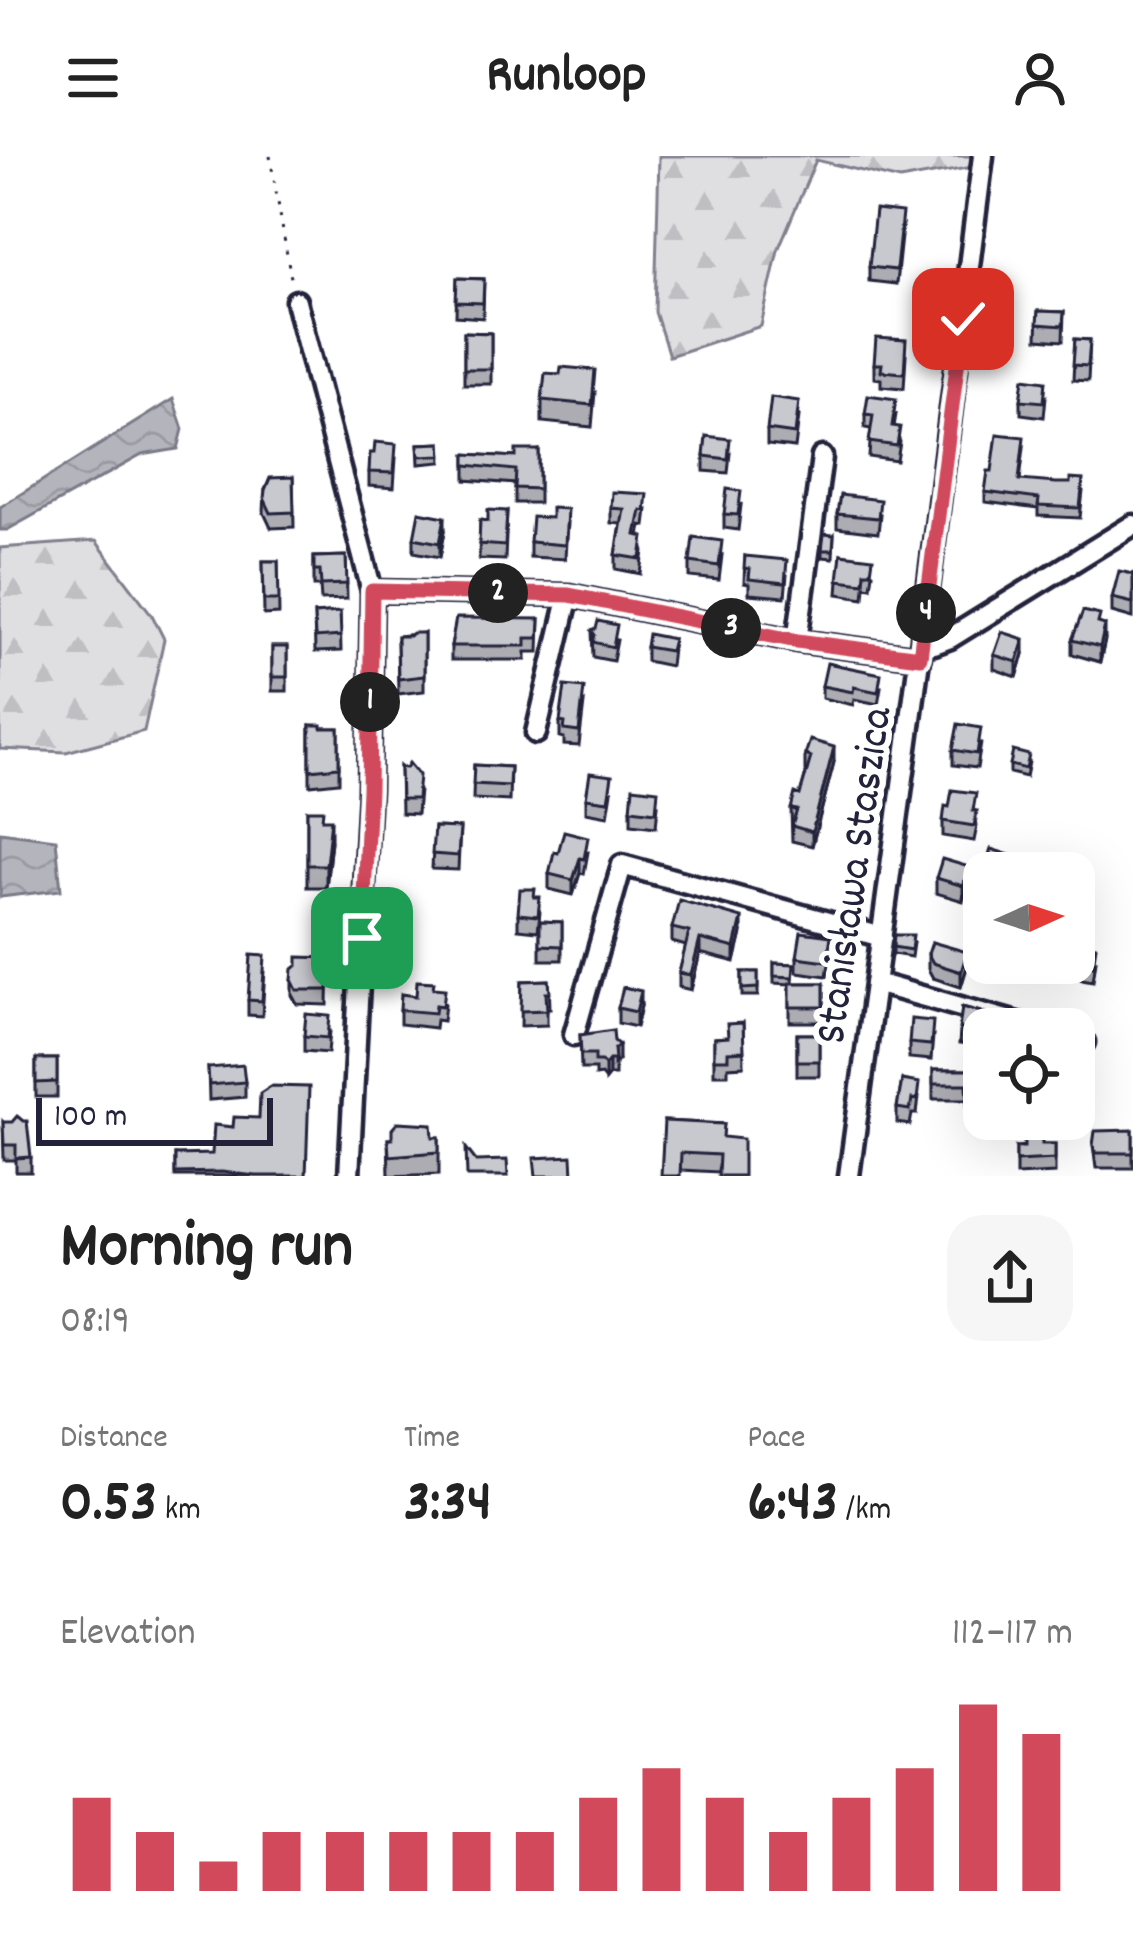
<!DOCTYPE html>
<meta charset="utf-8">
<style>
body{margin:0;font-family:Dekko,sans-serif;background:#f6f6f6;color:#222;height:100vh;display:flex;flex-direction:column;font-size:45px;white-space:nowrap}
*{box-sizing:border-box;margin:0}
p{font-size:39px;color:#767676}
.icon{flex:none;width:66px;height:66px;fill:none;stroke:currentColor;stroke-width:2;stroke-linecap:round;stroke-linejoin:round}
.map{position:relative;height:1020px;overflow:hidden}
.details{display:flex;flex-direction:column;background:#fff;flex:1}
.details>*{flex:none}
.needle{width:78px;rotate:87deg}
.controls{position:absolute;left:963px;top:696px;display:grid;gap:24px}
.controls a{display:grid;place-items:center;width:132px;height:132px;border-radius:24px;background:#fff;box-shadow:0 12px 48px #0002;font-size:60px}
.scale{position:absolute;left:36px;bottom:30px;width:237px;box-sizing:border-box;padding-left:12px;border:6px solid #22223b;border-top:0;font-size:33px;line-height:42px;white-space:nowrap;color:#22223b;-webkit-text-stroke:9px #fff;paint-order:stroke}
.pin{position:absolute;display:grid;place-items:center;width:102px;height:102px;color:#fff;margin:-51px;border-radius:24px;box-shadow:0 6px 18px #0006}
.km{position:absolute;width:60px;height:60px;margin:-30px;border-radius:50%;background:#222;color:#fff;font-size:33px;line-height:60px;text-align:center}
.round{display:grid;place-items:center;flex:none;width:126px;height:126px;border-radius:36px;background:#f6f6f6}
.headline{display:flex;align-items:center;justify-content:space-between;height:204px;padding:0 60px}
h1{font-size:66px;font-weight:800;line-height:90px}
.metrics{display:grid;grid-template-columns:repeat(3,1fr);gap:18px;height:204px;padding:12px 60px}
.metrics div{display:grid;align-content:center}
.metrics b{font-size:60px;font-weight:800}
.metrics small{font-size:33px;font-weight:400}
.metrics p{font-size:33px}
.chart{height:336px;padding:24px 60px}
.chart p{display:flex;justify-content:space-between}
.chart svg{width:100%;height:216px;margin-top:12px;stroke:#d1495b;stroke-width:6}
header{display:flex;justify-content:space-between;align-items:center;height:156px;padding:0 60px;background:#fff;font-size:54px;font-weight:800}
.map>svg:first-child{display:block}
.forest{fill:url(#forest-firs);stroke:#80808e;stroke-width:3}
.water{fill:url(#water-waves);stroke:#7a7a88;stroke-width:3}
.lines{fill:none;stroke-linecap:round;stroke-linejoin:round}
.minor-casing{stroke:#22223b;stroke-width:27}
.path{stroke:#22223b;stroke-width:3;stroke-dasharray:3 9;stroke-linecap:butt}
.minor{stroke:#fff;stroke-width:18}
.wall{fill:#acacb2;stroke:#22223b;stroke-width:3}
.shaded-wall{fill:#8c8c91;stroke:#22223b;stroke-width:3}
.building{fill:#c8c8cf;stroke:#22223b;stroke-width:3}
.route-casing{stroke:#fff;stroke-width:24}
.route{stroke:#d1495b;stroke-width:15}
.labels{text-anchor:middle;stroke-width:12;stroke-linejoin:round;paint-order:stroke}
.street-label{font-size:45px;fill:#22223b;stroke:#fff}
</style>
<header><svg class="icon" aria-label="menu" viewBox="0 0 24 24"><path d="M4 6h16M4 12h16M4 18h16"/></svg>Runloop<svg class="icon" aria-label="person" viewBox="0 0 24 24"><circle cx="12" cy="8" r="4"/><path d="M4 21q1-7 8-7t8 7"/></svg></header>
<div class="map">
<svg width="1133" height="1020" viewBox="0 0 1133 1020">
<defs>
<pattern id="forest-firs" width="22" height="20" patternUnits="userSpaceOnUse" patternTransform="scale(3)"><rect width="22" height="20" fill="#dfdfe2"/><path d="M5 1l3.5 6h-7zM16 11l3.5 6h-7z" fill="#bfbfc3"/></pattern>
<pattern id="water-waves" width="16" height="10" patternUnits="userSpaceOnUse" patternTransform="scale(3)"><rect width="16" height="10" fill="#b4b4bc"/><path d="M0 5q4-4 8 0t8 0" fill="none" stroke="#9a9aa2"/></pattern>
</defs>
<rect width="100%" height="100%" fill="#fff"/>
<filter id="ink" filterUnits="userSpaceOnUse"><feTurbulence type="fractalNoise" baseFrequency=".00833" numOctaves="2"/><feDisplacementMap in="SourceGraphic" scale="24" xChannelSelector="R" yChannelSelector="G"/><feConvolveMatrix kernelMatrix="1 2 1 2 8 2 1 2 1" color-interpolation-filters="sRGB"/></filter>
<g filter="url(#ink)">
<path class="forest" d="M 659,0 L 979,0 L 978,10 L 900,24 L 816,4 L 778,94 L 761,170 L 669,200 L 655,156 Z
M 96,385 L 152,459 L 164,483 L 144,575 L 66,596 L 0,593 L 0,392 Z"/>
<path class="water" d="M 173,243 L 183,273 L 178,293 L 142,299 L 7,374 L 0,374 L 0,351 Z
M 0,676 L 56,683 L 61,734 L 0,741 Z"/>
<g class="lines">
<g class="minor-casing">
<path id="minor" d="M 296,145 L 372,435 L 369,634 L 349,1020
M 372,435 L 569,439 L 797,485 L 920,501
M 797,485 L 822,301
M 921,489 L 934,488 L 950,482 L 1133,369
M 536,577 L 569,439
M 875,827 L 1039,873
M 574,879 L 622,709 L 882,781
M 1074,883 L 1084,886
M 849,1020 L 921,489 L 983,0"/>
</g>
<path class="path" d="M 270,0 L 292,128"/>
<use href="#minor" class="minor"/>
</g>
<path class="wall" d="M 902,71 L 896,128 L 869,125 L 869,111 Z
M 457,122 L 484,123 L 483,162 L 456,160 Z
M 1038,155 L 1064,156 L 1063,185 L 1037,183 Z
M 464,176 L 491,177 L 491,228 L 464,228 Z
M 1075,183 L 1090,184 L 1088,225 L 1073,224 Z
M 906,199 L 904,232 L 881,230 L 881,223 L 874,222 L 874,208 Z
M 595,236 L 592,271 L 542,266 L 542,244 Z
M 1046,240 L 1044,261 L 1021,258 L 1021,244 Z
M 865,258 L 896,258 L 894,271 L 900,286 L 897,305 L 869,301 L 871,273 L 865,272 Z
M 799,260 L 795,292 L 767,289 L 767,274 Z
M 441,287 L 442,306 L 419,308 L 418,288 Z
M 1024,291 L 1020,324 L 1083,335 L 1080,362 L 1038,360 L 1038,353 L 985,346 L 985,336 L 992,315 Z
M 539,294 L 539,347 L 515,347 L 515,328 L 466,324 L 466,298 L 516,301 Z
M 374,297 L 396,302 L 394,332 L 369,330 L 369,316 Z
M 730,297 L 728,317 L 704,315 L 704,300 Z
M 293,321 L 294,371 L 271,372 L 264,357 L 265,334 Z
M 741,349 L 738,374 L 724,372 L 724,358 Z
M 611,352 L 647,353 L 645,370 L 641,369 L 639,380 L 644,395 L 641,418 L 616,413 L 616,399 L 621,368 L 611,367 Z
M 507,355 L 505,404 L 479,403 L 480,364 L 488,365 Z
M 837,358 L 880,358 L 878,377 L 837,372 Z
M 567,367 L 565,403 L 530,401 L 530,386 Z
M 445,375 L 440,401 L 414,396 L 414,382 Z
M 834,379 L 833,402 L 822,401 L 822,394 Z
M 841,398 L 873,417 L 871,431 L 865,430 L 864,442 L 838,438 Z
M 722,399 L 719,424 L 690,421 L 690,406 Z
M 346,400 L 347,443 L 321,444 L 320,430 L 314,430 L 314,401 Z
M 745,400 L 787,419 L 785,441 L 749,438 L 749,428 L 744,427 Z
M 263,405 L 278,405 L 279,458 L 264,459 Z
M 1133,418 L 1133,462 L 1112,456 L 1112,442 Z
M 340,456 L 341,495 L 315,496 L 314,458 Z
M 540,463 L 539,496 L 526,496 L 526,504 L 451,504 L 451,490 Z
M 1100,468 L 1105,484 L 1100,506 L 1072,498 L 1072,484 Z
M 592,475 L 617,484 L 613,505 L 593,501 Z
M 424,477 L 424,535 L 398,538 L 397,480 Z
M 673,483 L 670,510 L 646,505 L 646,491 Z
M 272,491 L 287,491 L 287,535 L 272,535 Z
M 1024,498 L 1017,521 L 994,513 L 994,499 Z
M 822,530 L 881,531 L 878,548 L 854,543 L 853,549 L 822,542 Z
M 584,547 L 579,590 L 564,589 L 564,582 L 560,581 L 560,566 Z
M 310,569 L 322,572 L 339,572 L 339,626 L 310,629 Z
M 981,587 L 977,612 L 953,609 L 953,594 Z
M 805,599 L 834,606 L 812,690 L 792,685 L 791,653 L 800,639 L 807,614 L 805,614 Z
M 1029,606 L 1026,621 L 1010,617 L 1010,609 Z
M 474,609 L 510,611 L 509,645 L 473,643 Z
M 400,611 L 419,634 L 417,658 L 401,657 Z
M 612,635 L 608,660 L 586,656 L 586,642 Z
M 658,649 L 656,671 L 631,668 L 631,653 Z
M 307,654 L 322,663 L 331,685 L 326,731 L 307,731 Z
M 975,655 L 977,670 L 974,685 L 943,680 L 943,665 Z
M 434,671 L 460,672 L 458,714 L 432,713 Z
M 588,696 L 584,718 L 580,717 L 573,739 L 549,733 L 549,718 L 558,697 Z
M 936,722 L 969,726 L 963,745 L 936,737 Z
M 534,741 L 540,756 L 538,775 L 518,773 L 518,758 Z
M 540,765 L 562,766 L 562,804 L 540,804 Z
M 984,765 L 984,807 L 1000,807 L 998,812 L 976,806 L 976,791 Z
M 672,772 L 742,777 L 735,806 L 700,797 L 691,834 L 679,831 L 679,817 L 686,790 L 672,786 Z
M 913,787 L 911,801 L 893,798 L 893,791 Z
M 831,795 L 827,820 L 797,816 L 797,801 Z
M 928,798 L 967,811 L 961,831 L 933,822 L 928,813 Z
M 329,802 L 328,849 L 297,848 L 292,839 L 292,824 Z
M 1096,804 L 1093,825 L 1065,820 L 1065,807 Z
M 774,807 L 794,808 L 793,827 L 824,827 L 824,866 L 790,866 L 790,828 L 774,827 Z
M 265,815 L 262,860 L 248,859 L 248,844 Z
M 742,816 L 758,816 L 758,840 L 742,840 Z
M 549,824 L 550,852 L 547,852 L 547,869 L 521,870 L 522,825 Z
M 433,832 L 445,848 L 443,865 L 436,864 L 435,872 L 400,868 L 400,854 L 416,840 Z
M 641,850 L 636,871 L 618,867 L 618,852 Z
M 962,851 L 992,859 L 992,873 L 984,873 L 984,891 L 959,888 Z
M 743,867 L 744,910 L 728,911 L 728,918 L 714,918 L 714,882 L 728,881 Z
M 330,875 L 328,897 L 304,895 L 304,880 Z
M 797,878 L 819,878 L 819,920 L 797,920 Z
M 580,879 L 614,885 L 619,904 L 615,907 L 615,919 L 609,919 L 605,924 L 601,919 L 595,920 L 595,913 L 581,913 Z
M 933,880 L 931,904 L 909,902 L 909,887 Z
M 36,903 L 57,903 L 57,941 L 36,941 Z
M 208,912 L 245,926 L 245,941 L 209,944 Z
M 933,914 L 981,914 L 983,967 L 968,968 L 967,943 L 933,943 Z
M 902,924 L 919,941 L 917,958 L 912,958 L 910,969 L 897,967 L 897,952 Z
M 664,965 L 724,968 L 718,1016 L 681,1014 Z
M 3,966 L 31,1001 L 31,1016 L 16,1016 L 16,1004 L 4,1004 Z
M 1133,974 L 1133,1012 L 1096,1012 L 1093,989 Z
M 439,981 L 439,1018 L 389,1020 L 388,983 Z
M 1042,988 L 1055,988 L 1055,1017 L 1016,1019 L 1016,991 Z
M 175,999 L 307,1020 L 175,1020 Z"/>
<path class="shaded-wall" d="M 445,361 L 445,375 L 440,401 L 440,387 Z
M 1105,469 L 1105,484 L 1100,506 L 1100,491 Z
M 1024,483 L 1024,498 L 1017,521 L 1017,506 Z
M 834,591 L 834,606 L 812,690 L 812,676 Z
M 331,663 L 331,685 L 326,731 L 326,709 Z
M 580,702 L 580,717 L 573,739 L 573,724 Z
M 969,711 L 969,726 L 963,745 L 963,730 Z
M 742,762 L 742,777 L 735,806 L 735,792 Z
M 700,783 L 700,797 L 691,834 L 691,819 Z
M 967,796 L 967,811 L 961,831 L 961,816 Z
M 641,835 L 641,850 L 636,871 L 636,856 Z
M 619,889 L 619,904 L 614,908 L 614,893 Z
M 609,904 L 609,919 L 605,924 L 605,909 Z"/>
<path class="building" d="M 875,54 L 902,57 L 896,114 L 869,111 Z
M 457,122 L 484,123 L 483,147 L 456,146 Z
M 1038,155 L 1064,156 L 1063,170 L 1037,168 Z
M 464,176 L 491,177 L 491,213 L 464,213 Z
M 876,182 L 906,184 L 904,217 L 881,215 L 882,208 L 874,208 Z
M 1075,183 L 1090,184 L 1088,210 L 1073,209 Z
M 561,211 L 595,214 L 592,249 L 542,244 L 545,217 L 560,218 Z
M 1024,222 L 1046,225 L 1044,246 L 1021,244 Z
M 868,239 L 896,243 L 892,270 L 900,271 L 897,290 L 869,286 L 873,259 L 865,258 Z
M 771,241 L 799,245 L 795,278 L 767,274 Z
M 997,278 L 1024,281 L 1019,324 L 1056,327 L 1070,327 L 1070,323 L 1083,324 L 1080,352 L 1038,350 L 1039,343 L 985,336 L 988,315 L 992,315 Z
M 706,280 L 730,283 L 728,303 L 704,300 Z
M 375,286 L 396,288 L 394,317 L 369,316 L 370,297 L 374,297 Z
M 441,287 L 442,299 L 419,300 L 418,288 Z
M 516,294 L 539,294 L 539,333 L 515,332 L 516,314 L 466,309 L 466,298 L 516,301 Z
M 293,321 L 294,356 L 271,357 L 264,342 L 265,334 L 270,322 Z
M 727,333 L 741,335 L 738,359 L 724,358 Z
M 612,336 L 647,338 L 645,355 L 641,354 L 636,379 L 644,381 L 641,403 L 616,399 L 624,353 L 611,352 Z
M 840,339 L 880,344 L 878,362 L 837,358 Z
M 551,352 L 567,353 L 565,389 L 530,386 L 532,361 L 551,362 Z
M 488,354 L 507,355 L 505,390 L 479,388 L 480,364 L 488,365 Z
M 419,356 L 445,361 L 440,387 L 414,382 Z
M 824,378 L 834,379 L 833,394 L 822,394 Z
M 693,381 L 722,385 L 719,410 L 690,406 Z
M 841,398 L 873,402 L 871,416 L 865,416 L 864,427 L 838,424 Z
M 346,400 L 347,428 L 321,429 L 320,415 L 314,415 L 314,401 Z
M 745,400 L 787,404 L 785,427 L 749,423 L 750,413 L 744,412 Z
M 263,405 L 278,405 L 279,444 L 264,444 Z
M 1119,415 L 1133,418 L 1133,447 L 1112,442 Z
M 1083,455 L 1100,459 L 1098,467 L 1105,469 L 1100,491 L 1072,484 Z
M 340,456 L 341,480 L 315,482 L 314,458 Z
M 456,462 L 540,463 L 539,482 L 526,482 L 526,490 L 451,490 Z
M 598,465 L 617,469 L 613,491 L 593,486 L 595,479 L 592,475 L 596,473 Z
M 1002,476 L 1024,483 L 1017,506 L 994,499 Z
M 412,477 L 424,477 L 424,520 L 398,523 L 397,480 L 409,480 Z
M 648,478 L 673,483 L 670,495 L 646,491 Z
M 272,491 L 287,491 L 287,521 L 272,521 Z
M 827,507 L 881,518 L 878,536 L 854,531 L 853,536 L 822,530 Z
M 565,530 L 584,532 L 579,576 L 564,574 L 565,567 L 560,566 Z
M 958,568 L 981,572 L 977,598 L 953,594 Z
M 310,569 L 322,569 L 322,572 L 339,572 L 339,611 L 310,614 Z
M 810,584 L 834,591 L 812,676 L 792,670 L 797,654 L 791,653 L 795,637 L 800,639 L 811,601 L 805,599 Z
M 1013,595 L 1029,599 L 1026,613 L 1010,609 Z
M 409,607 L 419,619 L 417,643 L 401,643 L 400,611 L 406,612 Z
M 474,609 L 510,611 L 509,630 L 473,628 Z
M 590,617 L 612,620 L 608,645 L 586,642 Z
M 633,631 L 658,634 L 656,656 L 631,653 Z
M 952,634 L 976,637 L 973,655 L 977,655 L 974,670 L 943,665 L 945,650 L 949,651 Z
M 307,654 L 323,654 L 322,663 L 331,663 L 326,709 L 307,709 Z
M 434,671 L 460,672 L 458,700 L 432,698 Z
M 564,675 L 588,681 L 584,703 L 580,702 L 573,724 L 549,718 L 554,696 L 558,697 Z
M 991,693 L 1016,701 L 1011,717 L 994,717 L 985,714 Z
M 942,703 L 969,711 L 963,730 L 936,722 Z
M 520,733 L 535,733 L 534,741 L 540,741 L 538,760 L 518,758 Z
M 679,744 L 742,762 L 735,792 L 700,783 L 691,819 L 679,817 L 689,776 L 672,772 Z
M 540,765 L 562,766 L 562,790 L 540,789 Z
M 983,765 L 984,765 L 984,794 L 976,791 Z
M 801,776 L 831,780 L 827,805 L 797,801 Z
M 894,779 L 913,779 L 911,794 L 893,791 Z
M 932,786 L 967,796 L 961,816 L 933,807 L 928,798 Z
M 1074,786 L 1096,790 L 1093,810 L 1074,807 Z
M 251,799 L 265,800 L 262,845 L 248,844 Z
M 298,801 L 329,802 L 328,834 L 297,834 L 292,824 L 293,813 L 298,809 Z
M 774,807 L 794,808 L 793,821 L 774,820 Z
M 742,816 L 758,816 L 758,832 L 742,833 Z
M 549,824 L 550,837 L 546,837 L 547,854 L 521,855 L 522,825 Z
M 417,825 L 434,826 L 433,832 L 445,833 L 443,850 L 436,849 L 435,857 L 400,854 L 401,838 L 416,840 Z
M 790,827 L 824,827 L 824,851 L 790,851 Z
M 623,831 L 641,835 L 636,856 L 618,852 Z
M 962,851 L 992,859 L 990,873 L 984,873 L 984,876 L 959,873 Z
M 306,858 L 330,860 L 328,882 L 304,880 Z
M 911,863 L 933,865 L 931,889 L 909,887 Z
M 743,867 L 744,895 L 728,896 L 728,903 L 714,903 L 714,882 L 728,881 L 727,868 Z
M 613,874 L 614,885 L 619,889 L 614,893 L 615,904 L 609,904 L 605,909 L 601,905 L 595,905 L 595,898 L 581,898 L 580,879 Z
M 797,878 L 819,878 L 819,905 L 797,905 Z
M 36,903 L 57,903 L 57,926 L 36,927 Z
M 243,909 L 245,926 L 209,929 L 208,912 Z
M 933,914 L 981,914 L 983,952 L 968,953 L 967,928 L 933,928 Z
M 902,924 L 919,927 L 917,944 L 912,943 L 910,954 L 897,952 Z
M 271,930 L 309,931 L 306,1020 L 256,1020 L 222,1016 L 175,1017 L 175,999 L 212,998 L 214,969 L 233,971 L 234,961 L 259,962 L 260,937 Z
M 17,960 L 23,965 L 27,965 L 31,1001 L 16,1002 L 16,989 L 4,989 L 3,966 L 12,966 Z
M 664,965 L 724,968 L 723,981 L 743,983 L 743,1020 L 718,1020 L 719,999 L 681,997 L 680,1020 L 661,1020 Z
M 398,966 L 432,968 L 433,981 L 439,981 L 439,996 L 389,1000 L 388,983 L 392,983 L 392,973 Z
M 1029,974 L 1037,974 L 1042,978 L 1042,988 L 1055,988 L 1055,1003 L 1016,1005 L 1016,991 L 1024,991 L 1024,979 Z
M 1133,974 L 1133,997 L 1096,997 L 1093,989 L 1095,975 Z
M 466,992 L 476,1005 L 507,1004 L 508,1020 L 467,1020 Z
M 572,1000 L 573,1020 L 536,1020 L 534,1002 Z"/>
</g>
<g class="lines" filter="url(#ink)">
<g class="route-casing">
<path id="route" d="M 362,782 L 369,634 L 372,435 L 569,439 L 797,485 L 920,501 L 963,163"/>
</g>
<use href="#route" class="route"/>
</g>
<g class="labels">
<g class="street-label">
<text transform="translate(850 719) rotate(-82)" y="16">Stanisława Staszica</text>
</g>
</g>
</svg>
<div class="controls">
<a><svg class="needle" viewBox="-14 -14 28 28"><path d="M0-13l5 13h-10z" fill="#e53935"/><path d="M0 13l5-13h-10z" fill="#767676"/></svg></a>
<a><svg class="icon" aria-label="locate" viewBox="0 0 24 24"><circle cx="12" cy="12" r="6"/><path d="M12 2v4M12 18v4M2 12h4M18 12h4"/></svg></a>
</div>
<div class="scale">100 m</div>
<div class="pin" style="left:362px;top:782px;background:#1e9e55"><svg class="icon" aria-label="arrive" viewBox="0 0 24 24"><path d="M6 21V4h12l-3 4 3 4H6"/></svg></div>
<div class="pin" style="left:963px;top:163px;background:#d93025"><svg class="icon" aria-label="check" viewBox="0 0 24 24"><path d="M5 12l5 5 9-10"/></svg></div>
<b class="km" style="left:370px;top:546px">1</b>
<b class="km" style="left:498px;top:437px">2</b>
<b class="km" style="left:731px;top:472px">3</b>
<b class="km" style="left:926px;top:457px">4</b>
</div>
<section class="details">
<div class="headline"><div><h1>Morning run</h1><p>08:19</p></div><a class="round"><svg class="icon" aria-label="share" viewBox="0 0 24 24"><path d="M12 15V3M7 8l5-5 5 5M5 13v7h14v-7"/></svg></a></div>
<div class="metrics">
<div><p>Distance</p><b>0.53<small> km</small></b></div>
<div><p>Time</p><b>3:34</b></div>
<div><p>Pace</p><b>6:43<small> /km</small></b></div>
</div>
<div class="chart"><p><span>Elevation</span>112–117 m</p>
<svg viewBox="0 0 160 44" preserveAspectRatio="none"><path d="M5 44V25M15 44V32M25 44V38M35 44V32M45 44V32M55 44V32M65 44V32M75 44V32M85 44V25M95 44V19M105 44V25M115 44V32M125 44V25M135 44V19M145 44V6M155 44V12"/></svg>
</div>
</section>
